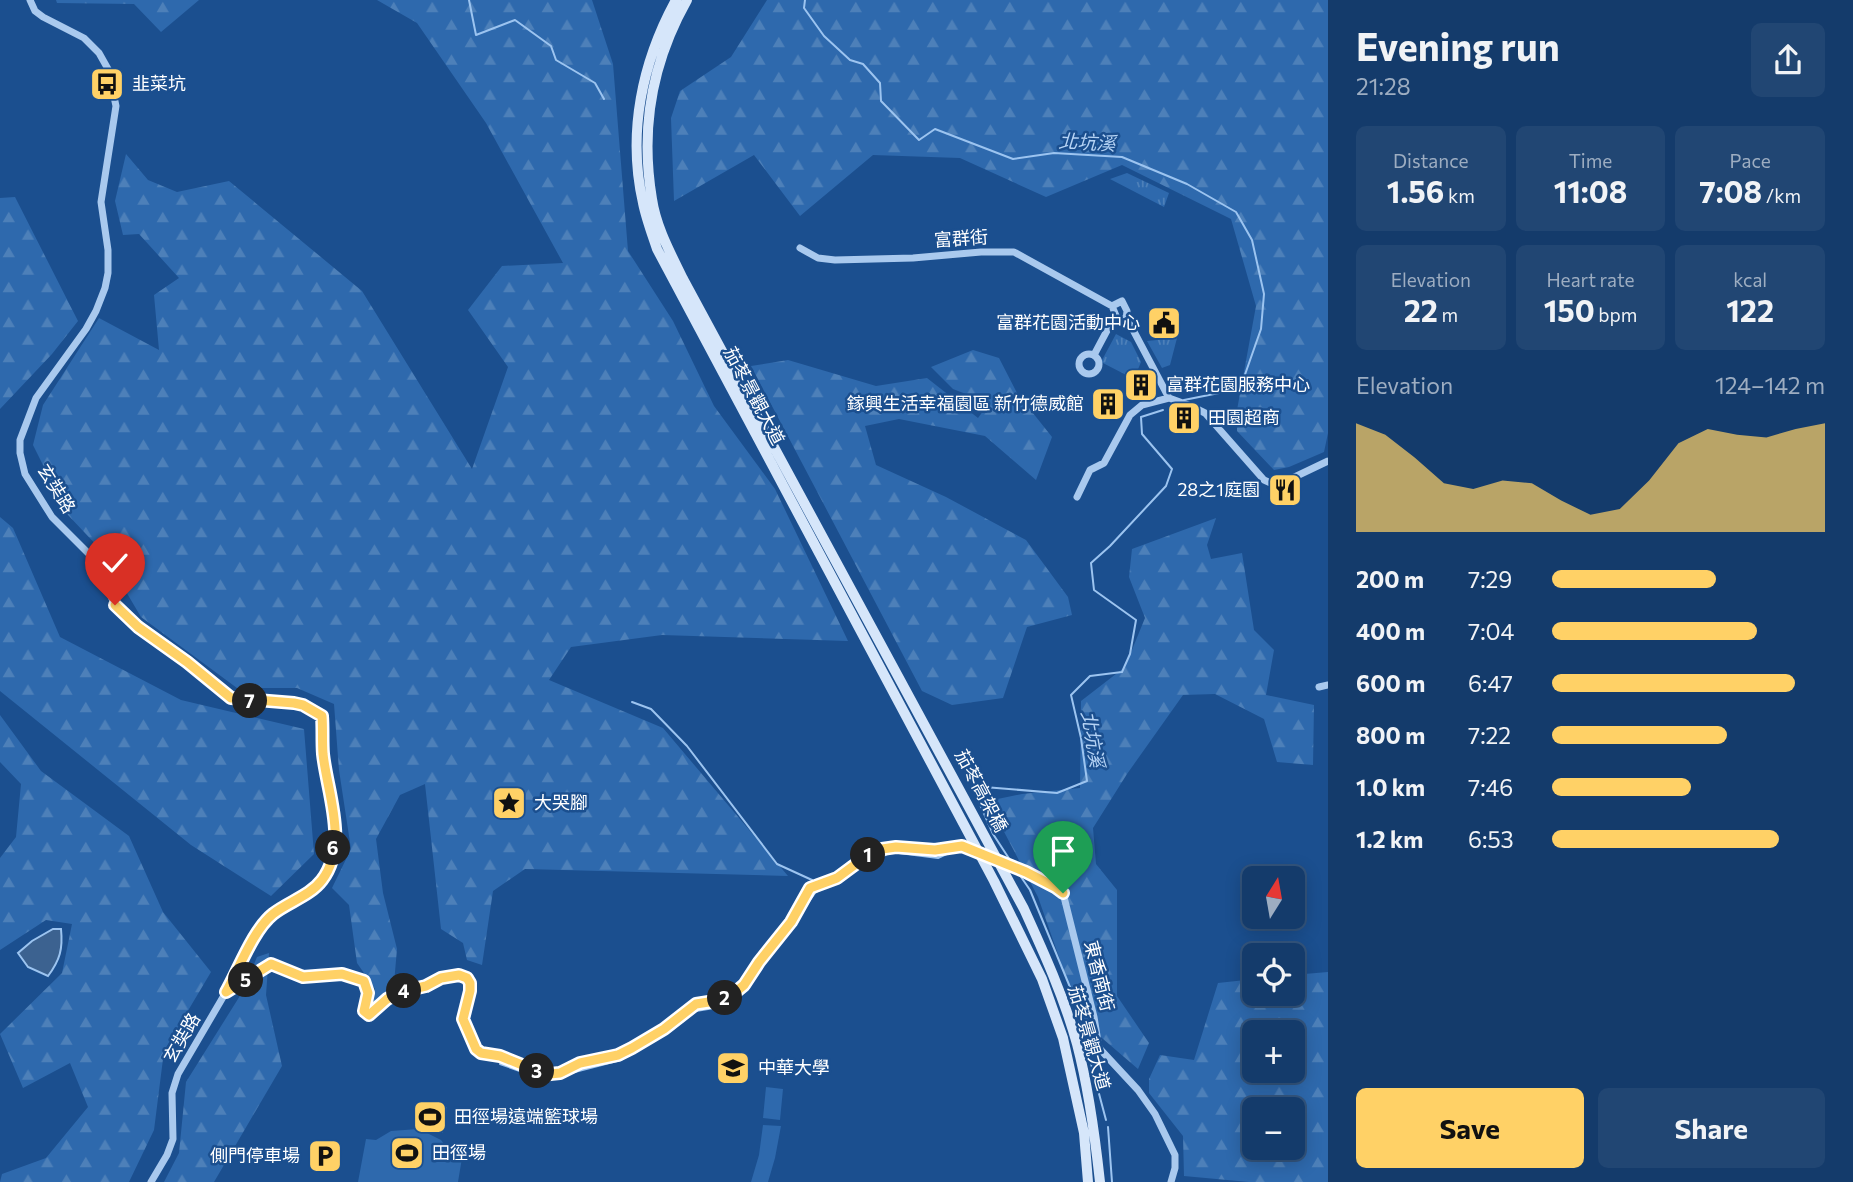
<!DOCTYPE html>
<meta charset="utf-8">
<style>
body{margin:0;font-family:Commissioner,"Noto Sans TC",sans-serif;background:#214673;color:#f1f3f6;height:100vh;display:flex;flex-direction:column;font-size:26px;white-space:nowrap}
*{box-sizing:border-box;margin:0}
p{font-size:23px;color:#9dadc1}
.icon{flex:none;width:38px;height:38px;fill:none;stroke:currentColor;stroke-width:2;stroke-linecap:round;stroke-linejoin:round}
.map{position:relative;flex:1;overflow:hidden}
.sheet{display:flex;flex-direction:column;background:#143b6b;width:525px}
.sheet>*{flex:none}
.needle{width:46px;rotate:11deg}
.buttons{position:absolute;left:1242px;top:866px;display:grid;gap:14px}
.buttons a{display:grid;place-items:center;width:63px;height:63px;border-radius:10px;background:#143b6b;box-shadow:0 4px 18px #0003,0 0 0 2px #33557e;font-size:35px}
.pin{position:absolute;display:grid;place-items:center;width:60px;height:60px;color:#fff;margin:-72px -30px;border-radius:50% 50% 50% 0;rotate:-45deg;box-shadow:0 0 7px #0007}
.pin .icon{rotate:45deg}
.km{position:absolute;width:35px;height:35px;margin:-18px;border-radius:50%;background:#222;color:#fff;font-size:19px;line-height:35px;text-align:center}
.round{display:grid;place-items:center;flex:none;width:74px;height:74px;border-radius:10px;background:#214673}
.head{display:flex;align-items:center;justify-content:space-between;height:119px;padding:0 28px}
h1{font-size:38px;font-weight:700;line-height:52px}
.stats{display:grid;grid-template-columns:repeat(3,1fr);gap:10px;height:119px;padding:7px 28px}
.stats div{display:grid;align-content:center;border-radius:10px;background:#214673;text-align:center}
.stats b{font-size:30px;font-weight:700}
.stats small{font-size:19px;font-weight:400}
.stats p{font-size:19px}
.chart{height:196px;padding:14px 28px}
.chart p{display:flex;justify-content:space-between}
.chart svg{width:100%;height:126px;margin-top:7px;fill:#ffd166;opacity:.7}
.primary-button{display:flex;gap:14px;margin-top:auto;padding:14px 28px}
.primary-button a{flex:1;height:80px;border-radius:10px;background:#ffd166;color:#111;font-size:28px;font-weight:700;line-height:80px;text-align:center}
.primary-button a+a{background:#214673;color:#f1f3f6}
ul{padding:0 28px;list-style:none;font-size:23px}
li{display:grid;grid-template-columns:112px 84px 1fr;align-items:center;height:52px}
li i{height:18px;border-radius:9px;background:#ffd166}
main{display:flex;flex:1;min-height:0}
.map>svg:first-child{display:block}
.grass{fill:url(#grass-tufts)}
.forest{fill:url(#forest-firs);fill-rule:evenodd}
.pitch{fill:#2e69ad}
.water{fill:#3c6290;stroke:#9cc4f0;stroke-width:2}
.lines{fill:none;stroke-linecap:round;stroke-linejoin:round}
.stream{stroke:#9cc4f0;stroke-width:2}
.street{stroke:#a9c9ee;stroke-width:7}
.secondary{stroke:#d6e6fa;stroke-width:10}
.route-casing{stroke:#fff;stroke-width:14}
.route{stroke:#ffd166;stroke-width:9}
.labels{text-anchor:middle;stroke-width:5;stroke-linejoin:round;paint-order:stroke}
.poi-label{font-size:18px;fill:#fff;stroke:#1b4f8f;text-anchor:start}
.street-label{font-size:18px;fill:#fff;stroke:#1b4f8f}
.water-label{font-size:19px;font-style:italic;fill:#b5d3f5;stroke:#1b4f8f}
</style>
<main>
<div class="map">
<svg width="1328" height="1182" viewBox="0 0 1328 1182">
<defs>
<pattern id="grass-tufts" width="24" height="20" patternUnits="userSpaceOnUse" patternTransform="scale(1.75)"><rect width="24" height="20" fill="#2e69ad"/><path d="M3 7l-1-3M5 7V3M7 7l1-3M15 17l-1-3M17 17v-4M19 17l1-3" fill="none" stroke="#4d80b9"/></pattern>
<pattern id="forest-firs" width="22" height="20" patternUnits="userSpaceOnUse" patternTransform="scale(1.75)"><rect width="22" height="20" fill="#2e69ad"/><path d="M5 1l3.5 6h-7zM16 11l3.5 6h-7z" fill="#4d80b9"/></pattern>
</defs>
<rect width="100%" height="100%" fill="#1b4f8f"/>
<path class="grass" d="M 1127,173 L 1169,193 L 1164,207 L 1110,179 Z
M 1116,334 L 1131,342 L 1141,362 L 1134,379 L 1101,362 Z
M 1177,338 L 1170,365 L 1162,368 L 1147,341 Z"/>
<path class="forest" d="M 56,0 L 199,0 L 161,32 L 134,4 L 57,3 Z
M 377,0 L 592,0 L 613,64 L 628,251 L 673,321 L 714,406 L 775,489 L 848,641 L 662,635 L 571,647 L 549,680 L 663,728 L 788,876 L 525,869 L 493,891 L 482,965 L 467,960 L 463,943 L 441,929 L 425,784 L 400,795 L 376,839 L 383,893 L 397,949 L 394,983 L 370,1011 L 375,989 L 357,963 L 349,905 L 332,888 L 351,849 L 339,770 L 334,704 L 297,688 L 237,688 L 141,617 L 102,551 L 68,515 L 33,445 L 43,405 L 99,318 L 159,350 L 154,295 L 179,278 L 139,234 L 123,235 L 115,201 L 126,154 L 148,180 L 177,192 L 229,181 L 362,291 L 472,469 L 508,367 L 468,310 L 502,266 L 563,263 L 486,123 L 417,23 Z
M 767,0 L 1328,0 L 1328,433 L 1324,452 L 1289,467 L 1274,470 L 1237,431 L 1237,410 L 1256,306 L 1231,219 L 1122,165 L 1046,197 L 960,158 L 873,155 L 800,216 L 754,155 L 674,201 L 671,118 L 680,91 L 731,57 Z
M 15,197 L 78,321 L 52,354 L 0,409 L 0,198 Z
M 973,350 L 999,358 L 1017,393 L 1052,437 L 1036,480 L 985,436 L 899,419 L 865,426 L 876,465 L 946,497 L 1026,540 L 1068,597 L 1072,615 L 1027,627 L 1003,698 L 952,705 L 922,691 L 751,366 L 788,360 L 876,386 L 927,378 L 978,418 L 989,403 L 953,389 L 931,367 Z
M 0,517 L 13,528 L 60,637 L 181,700 L 304,729 L 314,854 L 271,896 L 191,845 L 0,691 Z
M 1216,518 L 1207,545 L 1211,559 L 1242,553 L 1254,630 L 1274,650 L 1266,695 L 1314,705 L 1313,765 L 1277,762 L 1264,719 L 1215,694 L 1183,695 L 1127,774 L 1093,828 L 1096,864 L 1117,890 L 1117,996 L 1149,1043 L 1138,1069 L 1081,1020 L 1038,897 L 988,801 L 1022,794 L 1080,788 L 1081,701 L 1125,667 L 1145,618 L 1129,577 L 1132,549 Z
M 0,715 L 41,771 L 129,836 L 163,912 L 211,972 L 164,1051 L 154,1130 L 129,1182 L 0,1182 L 2,1174 L 46,1158 L 88,1107 L 70,1063 L 23,1088 L 0,1034 L 62,973 L 72,924 L 46,920 L 0,950 L 0,858 L 16,837 L 21,784 L 0,762 Z
M 269,953 L 266,995 L 282,1066 L 214,1182 L 164,1182 L 179,1153 L 186,1082 L 243,991 L 257,957 Z
M 1328,972 L 1328,1182 L 1249,1182 L 1184,1176 L 1183,1136 L 1149,1093 L 1149,1079 L 1160,1055 L 1194,1060 L 1218,983 L 1255,979 L 1255,994 L 1293,994 L 1293,975 ZM 1255,1032 L 1293,1032 L 1293,1071 L 1255,1071 ZM 1255,1110 L 1293,1110 L 1293,1148 L 1255,1148 Z"/>
<path class="pitch" d="M 766,1087 L 783,1089 L 780,1120 L 763,1118 Z
M 417,1103 L 447,1107 L 443,1133 L 419,1129 L 441,1140 L 454,1157 L 462,1158 L 458,1182 L 358,1182 L 366,1139 L 376,1140 L 391,1131 L 418,1129 L 414,1128 Z
M 763,1125 L 781,1126 L 775,1158 L 768,1182 L 751,1182 L 759,1155 Z"/>
<path class="water" d="M 53,929 L 61,929 C 63,949 60,960 48,976 L 28,967 L 18,953 L 32,941 Z"/>
<g class="lines">
<path class="stream" d="M 469,0 L 476,35 L 515,20 L 551,46 L 556,60 L 595,83 L 604,99
M 805,0 L 804,8 L 824,36 L 850,60 L 863,64 L 880,83 L 881,101 L 919,140 L 935,129 L 1013,159 L 1054,153 L 1122,157 L 1187,184 L 1236,212 L 1252,240 L 1264,294 L 1261,329 L 1242,383 L 1219,393 L 1184,400
M 632,702 L 651,709 L 687,746 L 777,864 L 812,880
M 1010,860 L 993,834 L 972,786 L 1057,793 L 1087,781 L 1081,738 L 1071,695 L 1090,676 L 1122,672 L 1130,654 L 1136,620 L 1094,590 L 1091,563 L 1110,546 L 1166,486 L 1172,469 L 1142,434 L 1141,417 L 1163,410
M 848,874 L 891,852 L 938,858 L 955,850
M 1019,874 L 1030,890 L 1072,992 L 1106,1120
M 795,921 L 815,893 L 825,886
M 759,969 L 772,951
M 677,1024 L 696,1011 L 726,1006 L 733,997
M 500,1064 L 548,1081 L 558,1077
M 567,1074 L 621,1060 L 654,1038
M 1108,1127 L 1112,1182"/>
<path class="street" d="M 30,0 L 35,11 L 43,17 L 84,38 L 99,53 L 108,69 L 116,106 L 101,202 L 108,250 L 108,273 L 105,288 L 96,311 L 86,329 L 36,398 L 20,440 L 20,453 L 25,474 L 52,517 L 92,557 L 115,605 L 123,614 L 187,662 L 231,698 L 294,703 L 303,705 L 322,716 L 323,754 L 336,822 L 330,864 L 322,880 L 311,890 L 274,913 L 263,924 L 226,992 L 178,1074 L 172,1093 L 173,1139 L 167,1155 L 151,1182
M 800,248 L 818,258 L 835,260 L 913,258 L 981,252 L 1014,252 L 1112,306 L 1122,301 L 1127,311 L 1126,320
M 1112,306 L 1117,318 L 1126,320 L 1131,326 L 1169,398 L 1191,406 L 1205,413 L 1264,480 L 1275,485 L 1282,483 L 1328,461
M1079 364a10 10 0 1 1 20 0a10 10 0 1 1-20 0Z
M 1094,355 L 1111,323 L 1117,318
M 1077,497 L 1090,470 L 1104,463 L 1130,415 L 1142,405 L 1169,398
M 1319,687 L 1328,685
M 227,992 L 271,964 L 303,977 L 342,974 L 364,981 L 368,993 L 364,1011 L 369,1015 L 387,999 L 399,992 L 426,986 L 441,978 L 459,975 L 467,978 L 470,983 L 470,991 L 462,1019 L 476,1049 L 481,1053 L 500,1056 L 537,1071 L 550,1074 L 560,1073 L 580,1063 L 618,1055 L 664,1029 L 697,1004 L 714,1001 L 732,995 L 744,985 L 759,962 L 791,922 L 810,888 L 837,878 L 868,855 L 882,849 L 896,847 L 935,850 L 962,846 L 1026,872 L 1055,887 L 1063,893 L 1094,1017 L 1099,1048 L 1138,1090 L 1155,1114 L 1175,1155 L 1175,1168 L 1171,1182"/>
<path class="secondary" d="M 676,0 C 642,62 627,133 643,203 C 646,218 652,234 657,249 L 994,881 L 1042,979 L 1063,1038 L 1084,1133 L 1088,1182
M 687,0 C 652,62 640,128 652,199 C 656,227 671,254 683,279 L 1024,909 C 1044,953 1064,997 1077,1044 C 1089,1089 1095,1136 1100,1182"/>
</g>
<g class="lines">
<g class="route-casing">
<path id="route" d="M 115,605 L 138,627 L 187,662 L 231,698 L 294,703 L 303,705 L 322,716 C 323,728 322,741 323,754 C 327,792 349,844 322,880 C 310,896 288,902 273,914 C 253,930 239,969 226,992 L 271,964 L 303,977 L 342,974 L 364,981 L 368,993 L 364,1011 L 369,1015 L 387,999 L 400,992 L 426,986 L 441,978 L 459,975 L 467,978 L 470,983 L 470,991 L 463,1019 L 476,1049 L 481,1053 L 500,1056 L 537,1071 L 550,1074 L 560,1073 L 580,1063 L 618,1055 L 632,1048 L 664,1029 L 696,1004 L 715,1001 L 732,995 L 744,985 L 759,962 L 791,922 L 810,888 L 837,878 L 868,855 L 882,849 L 896,847 L 935,850 L 962,846 L 1026,872 L 1055,887 L 1063,893"/>
</g>
<use href="#route" class="route"/>
</g>
<defs>
<g id="bus-square" transform="scale(1.75)"><rect x="-9" y="-9" width="18" height="18" rx="4" fill="#ffd166" stroke="#1b4f8f"/><path d="M-5-6H5V4H4V6H2V4H-2V6H-4V4H-5ZM-3.5-4V0h7V-4ZM-3.5 1.2v1.5H-2V1.2ZM2 1.2v1.5H3.5V1.2Z" fill="#111"/></g>
<g id="civic-square" transform="scale(1.75)"><rect x="-9" y="-9" width="18" height="18" rx="4" fill="#ffd166" stroke="#1b4f8f"/><path d="M-.6-6.5H3V-4.5H.6V-3L4-1V1h2V6H-6V1h2V-1L-.6-3ZM-1.2 2.5V6h2.4V2.5Z" fill="#111"/></g>
<g id="building-square" transform="scale(1.75)"><rect x="-9" y="-9" width="18" height="18" rx="4" fill="#ffd166" stroke="#1b4f8f"/><path d="M-4-6H4V6H1V3H-1V6H-4ZM-2.5-4.3h1.7v1.8h-1.7ZM.8-4.3h1.7v1.8H.8ZM-2.5-1h1.7V.8h-1.7ZM.8-1h1.7V.8H.8Z" fill="#111"/></g>
<g id="restaurant-square" transform="scale(1.75)"><rect x="-9" y="-9" width="18" height="18" rx="4" fill="#ffd166" stroke="#1b4f8f"/><path d="M-5-6h1v4h1v-4h1v4h1v-4h1v5L-1.5 .5V6h-2V.5L-5-1ZM5-6V6H3V1.5H1.5Q1.5-4 5-6Z" fill="#111"/></g>
<g id="sight-square" transform="scale(1.75)"><rect x="-9" y="-9" width="18" height="18" rx="4" fill="#ffd166" stroke="#1b4f8f"/><path d="M0-6L1.8-2.2L6-1.7L2.9 1.2L3.7 5.4L0 3.3L-3.7 5.4L-2.9 1.2L-6-1.7L-1.8-2.2Z" fill="#111"/></g>
<g id="university-square" transform="scale(1.75)"><rect x="-9" y="-9" width="18" height="18" rx="4" fill="#ffd166" stroke="#1b4f8f"/><path d="M0-5L7-2L0 1L-7-2ZM-4 1L0 2.5L4 1V4Q0 6-4 4Z" fill="#111"/></g>
<g id="stadium-square" transform="scale(1.75)"><rect x="-9" y="-9" width="18" height="18" rx="4" fill="#ffd166" stroke="#1b4f8f"/><path d="M0-5a6.5 5 0 1 0 0 10a6.5 5 0 1 0 0-10ZM-3.5-1.8h7v3.6h-7Z" fill="#111"/></g>
<g id="parking-square" transform="scale(1.75)"><rect x="-9" y="-9" width="18" height="18" rx="4" fill="#ffd166" stroke="#1b4f8f"/><path d="M-3.5-5.5H1a3.5 3.5 0 0 1 0 7H-1V5.5H-3.5ZM-1-3.4V-.6H.8a1.4 1.4 0 0 0 0-2.8Z" fill="#111"/></g>
</defs>
<g fill-rule="evenodd">
<use href="#bus-square" x="107" y="84"/>
<use href="#civic-square" x="1164" y="323"/>
<use href="#building-square" x="1141" y="385"/>
<use href="#building-square" x="1108" y="404"/>
<use href="#building-square" x="1184" y="418"/>
<use href="#restaurant-square" x="1285" y="490"/>
<use href="#sight-square" x="509" y="803"/>
<use href="#university-square" x="733" y="1068"/>
<use href="#stadium-square" x="430" y="1117"/>
<use href="#stadium-square" x="407" y="1153"/>
<use href="#parking-square" x="325" y="1156"/>
</g>
<g class="labels">
<g class="poi-label">
<text x="132" y="90">韭菜坑</text>
<text x="1140" y="329" text-anchor="end">富群花園活動中心</text>
<text x="1166" y="391">富群花園服務中心</text>
<text x="1084" y="410" text-anchor="end">鎵興生活幸福園區 新竹德威館</text>
<text x="1208" y="424">田園超商</text>
<text x="1260" y="496" text-anchor="end">28之1庭園</text>
<text x="534" y="809">大哭腳</text>
<text x="758" y="1074">中華大學</text>
<text x="454" y="1123">田徑場遠端籃球場</text>
<text x="432" y="1159">田徑場</text>
<text x="300" y="1162" text-anchor="end">側門停車場</text>
</g>
<g class="street-label">
<text transform="translate(961 239) rotate(-4)" y="6">富群街</text>
<text transform="translate(754 396) rotate(62)" y="6">茄苳景觀大道</text>
<text transform="translate(56 489) rotate(58)" y="6">玄奘路</text>
<text transform="translate(981 791) rotate(62)" y="6">茄苳高架橋</text>
<text transform="translate(1099 976) rotate(76)" y="6">東香南街</text>
<text transform="translate(182 1038) rotate(-60)" y="6">玄奘路</text>
<text transform="translate(1089 1038) rotate(74)" y="6">茄苳景觀大道</text>
</g>
<g class="water-label">
<text transform="translate(1087 142) rotate(3)" y="7">北坑溪</text>
<text transform="translate(1093 739) rotate(80)" y="7">北坑溪</text>
</g>
</g>
</svg>
<div class="buttons">
<a><svg class="needle" viewBox="-14 -14 28 28"><path d="M0-13l5 13h-10z" fill="#e53935"/><path d="M0 13l5-13h-10z" fill="#9dadc1"/></svg></a>
<a><svg class="icon" aria-label="locate" viewBox="0 0 24 24"><circle cx="12" cy="12" r="6"/><path d="M12 2v4M12 18v4M2 12h4M18 12h4"/></svg></a>
<a>+</a>
<a>−</a>
</div>
<div class="pin" style="left:1063px;top:893px;background:#1e9e55"><svg class="icon" aria-label="arrive" viewBox="0 0 24 24"><path d="M6 21V4h12l-3 4 3 4H6"/></svg></div>
<div class="pin" style="left:115px;top:605px;background:#d93025"><svg class="icon" aria-label="check" viewBox="0 0 24 24"><path d="M5 12l5 5 9-10"/></svg></div>
<b class="km" style="left:868px;top:855px">1</b>
<b class="km" style="left:725px;top:998px">2</b>
<b class="km" style="left:537px;top:1071px">3</b>
<b class="km" style="left:404px;top:991px">4</b>
<b class="km" style="left:246px;top:980px">5</b>
<b class="km" style="left:333px;top:848px">6</b>
<b class="km" style="left:250px;top:701px">7</b>
</div>
<section class="sheet">
<div class="head"><div><h1>Evening run</h1><p>21:28</p></div><a class="round"><svg class="icon" aria-label="share" viewBox="0 0 24 24"><path d="M12 15V3M7 8l5-5 5 5M5 13v7h14v-7"/></svg></a></div>
<div class="stats">
<div><p>Distance</p><b>1.56<small> km</small></b></div>
<div><p>Time</p><b>11:08</b></div>
<div><p>Pace</p><b>7:08<small> /km</small></b></div>
</div>
<div class="stats">
<div><p>Elevation</p><b>22<small> m</small></b></div>
<div><p>Heart rate</p><b>150<small> bpm</small></b></div>
<div><p>kcal</p><b>122</b></div>
</div>
<div class="chart"><p><span>Elevation</span>124–142 m</p>
<svg viewBox="0 0 160 44" preserveAspectRatio="none"><path d="M0 44V6L10 10L20 18L30 27L40 29L50 26L60 27L70 33L80 38L90 36L100 26L110 13L120 8L130 10L140 11L150 8L160 6V44z"/></svg>
</div>
<ul>
<li><b>200 m</b>7:29<i style="width:60%"></i></li>
<li><b>400 m</b>7:04<i style="width:75%"></i></li>
<li><b>600 m</b>6:47<i style="width:89%"></i></li>
<li><b>800 m</b>7:22<i style="width:64%"></i></li>
<li><b>1.0 km</b>7:46<i style="width:51%"></i></li>
<li><b>1.2 km</b>6:53<i style="width:83%"></i></li>
</ul>
<div class="primary-button"><a>Save</a><a>Share</a></div>
</section>
</main>
